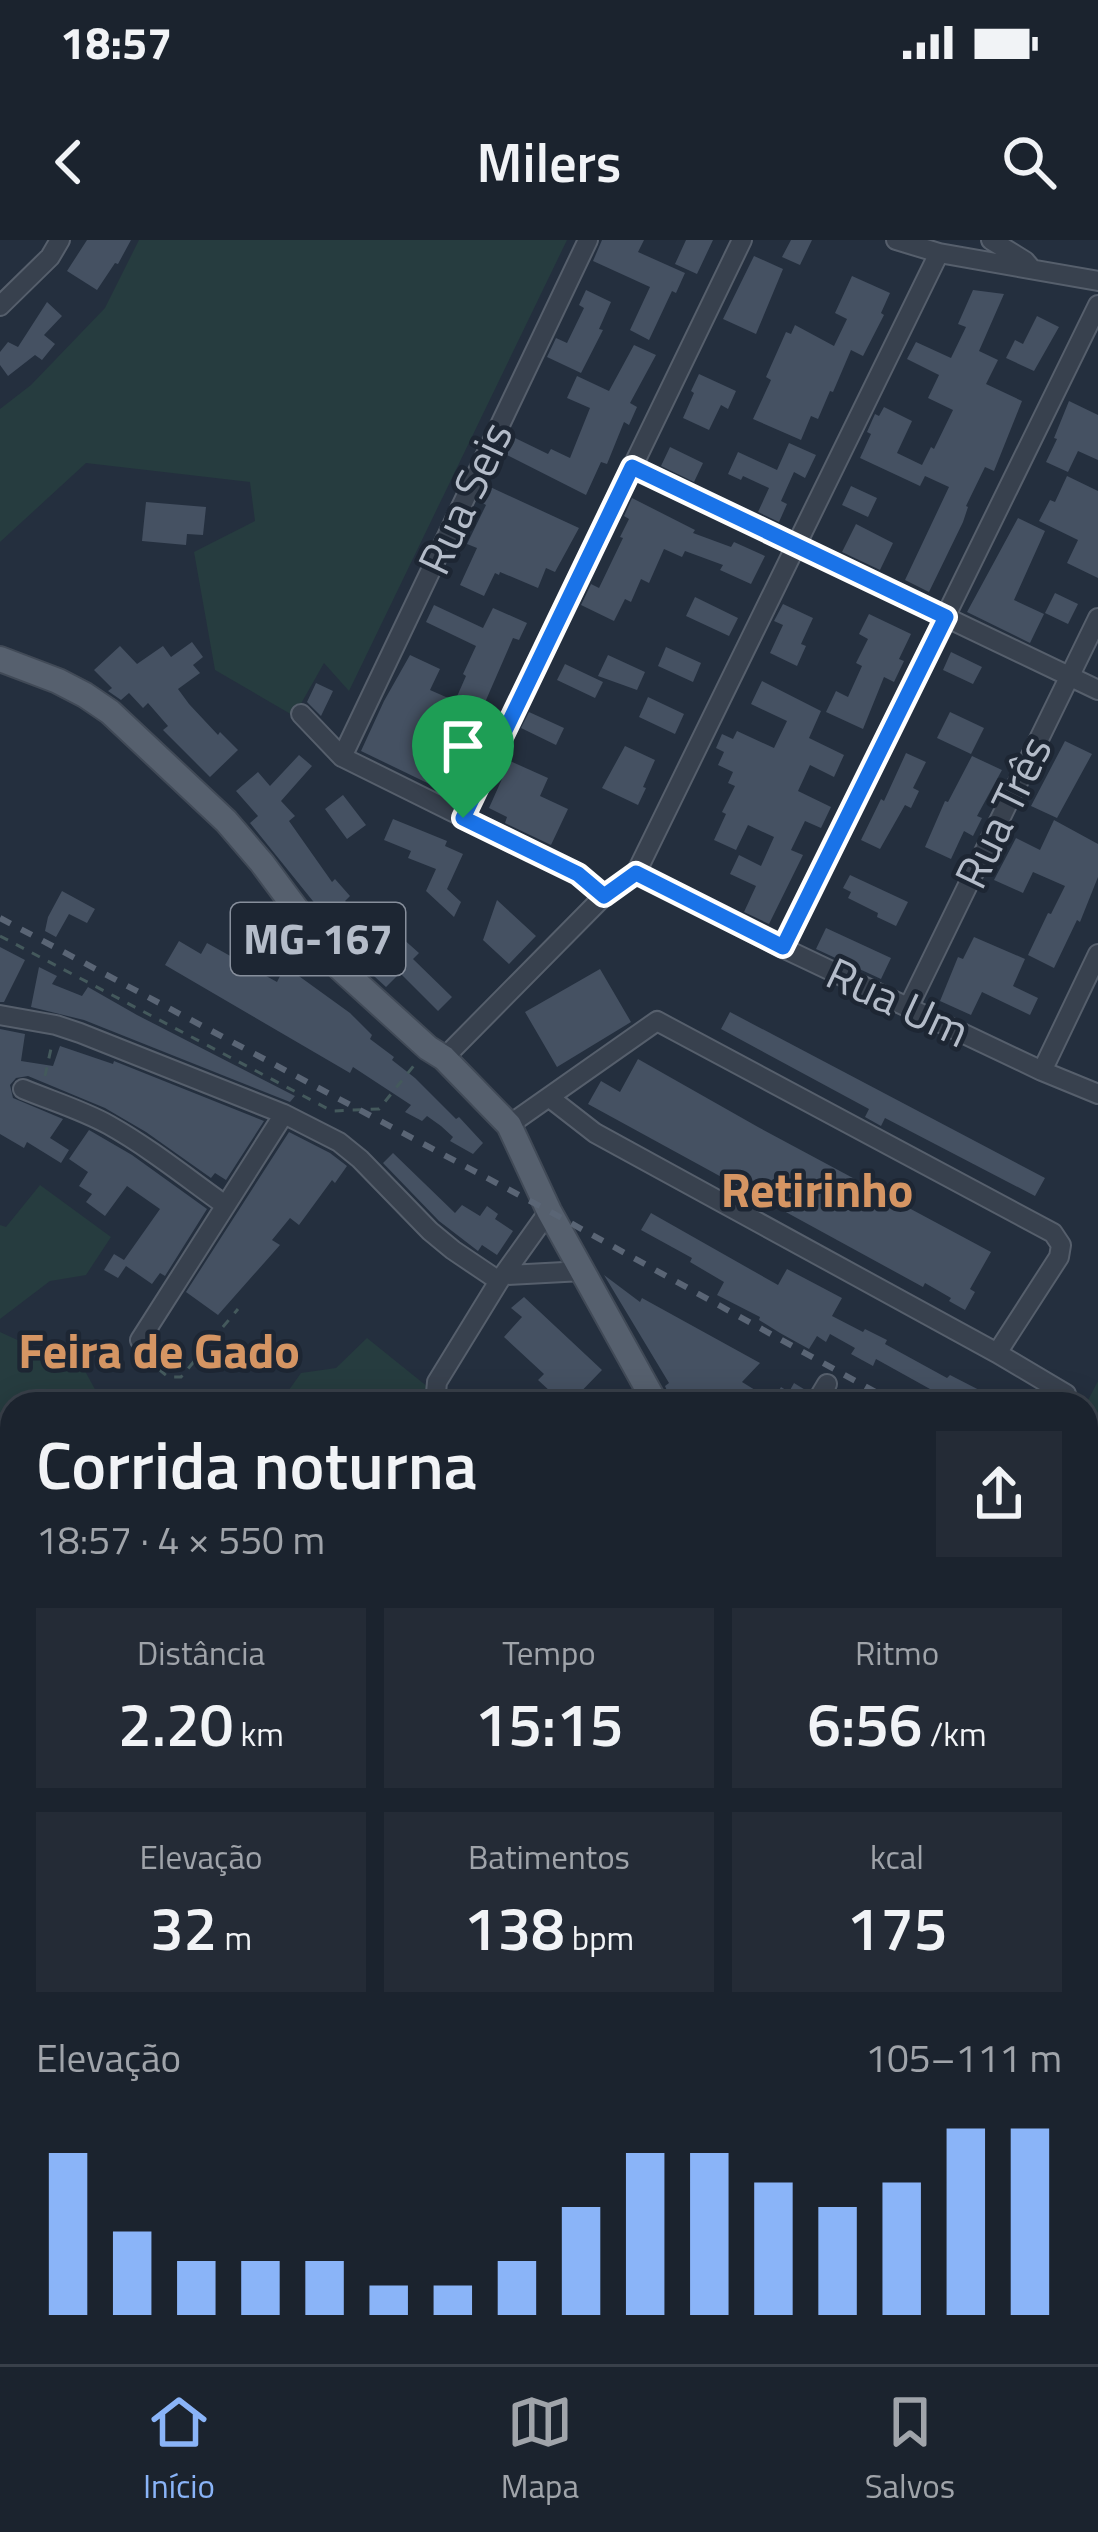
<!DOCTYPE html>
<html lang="pt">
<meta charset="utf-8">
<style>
body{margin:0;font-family:"Titillium Web",sans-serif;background:#242b36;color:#f1f3f6;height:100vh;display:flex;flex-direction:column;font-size:45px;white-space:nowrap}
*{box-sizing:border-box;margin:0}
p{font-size:39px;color:#a0a4aa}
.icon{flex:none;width:66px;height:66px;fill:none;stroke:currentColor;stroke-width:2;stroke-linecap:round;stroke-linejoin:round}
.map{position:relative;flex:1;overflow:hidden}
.sheet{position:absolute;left:0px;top:1152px;width:1098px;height:972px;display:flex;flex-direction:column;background:#1b232e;border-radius:36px 36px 0 0;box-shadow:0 6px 30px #0003,0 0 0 3px #39404a}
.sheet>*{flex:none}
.pin{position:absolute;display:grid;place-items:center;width:102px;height:102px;color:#fff;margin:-123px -51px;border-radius:50% 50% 50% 0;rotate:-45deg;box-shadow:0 0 12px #0007}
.pin .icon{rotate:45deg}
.round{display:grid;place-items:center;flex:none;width:126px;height:126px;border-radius:0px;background:#242b36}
.head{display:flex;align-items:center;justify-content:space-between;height:204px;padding:0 36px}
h1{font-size:66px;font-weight:600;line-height:90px}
.stats{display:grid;grid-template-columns:repeat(3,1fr);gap:18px;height:204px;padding:12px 36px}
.stats div{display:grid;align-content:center;border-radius:0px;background:#242b36;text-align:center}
.stats b{font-size:60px;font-weight:600}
.stats small{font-size:33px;font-weight:400}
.stats p{font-size:33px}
.chart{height:336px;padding:24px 36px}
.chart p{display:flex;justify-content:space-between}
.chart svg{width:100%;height:216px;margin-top:12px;stroke:#8ab4f8;stroke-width:6}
.status{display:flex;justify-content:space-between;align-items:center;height:84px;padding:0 60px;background:#1b232e;direction:ltr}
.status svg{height:33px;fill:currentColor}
header{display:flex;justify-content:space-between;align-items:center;height:156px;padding:0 36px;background:#1b232e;font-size:54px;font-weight:600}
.dock{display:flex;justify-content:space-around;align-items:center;height:168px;border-top:3px solid #39404a;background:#1b232e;font-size:33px;color:#a0a4aa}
.dock a{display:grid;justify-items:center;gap:6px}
.dock .active{color:#8ab4f8}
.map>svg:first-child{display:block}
.green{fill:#263c3f}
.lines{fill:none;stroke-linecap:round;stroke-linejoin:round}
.stream{stroke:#394c67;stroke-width:6}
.building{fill:#455162}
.minor-casing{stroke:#565f6c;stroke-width:22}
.major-casing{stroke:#414a57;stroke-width:28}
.path{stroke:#44595c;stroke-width:3;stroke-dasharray:9 9;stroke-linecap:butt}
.minor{stroke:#38414e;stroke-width:18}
.major{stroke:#56606e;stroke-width:24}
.rail{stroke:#5a6575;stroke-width:6;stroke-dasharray:12 12;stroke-linecap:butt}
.route-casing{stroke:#fff;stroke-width:24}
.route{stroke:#1a73e8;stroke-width:15}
.labels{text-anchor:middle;stroke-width:9;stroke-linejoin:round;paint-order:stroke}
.shield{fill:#1d2633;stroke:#878f9c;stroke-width:3}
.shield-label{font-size:42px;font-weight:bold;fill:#b4bcc9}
.street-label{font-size:45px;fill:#b4bcc9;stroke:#1d2633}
.neighbourhood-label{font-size:48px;font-weight:bold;fill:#d59563;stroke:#1d2633}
</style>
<div class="status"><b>18:57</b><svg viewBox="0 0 49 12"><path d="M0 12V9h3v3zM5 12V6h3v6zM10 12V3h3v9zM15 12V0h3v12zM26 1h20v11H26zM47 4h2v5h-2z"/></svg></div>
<header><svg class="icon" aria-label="back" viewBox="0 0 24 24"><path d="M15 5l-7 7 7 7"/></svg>Milers<svg class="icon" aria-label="search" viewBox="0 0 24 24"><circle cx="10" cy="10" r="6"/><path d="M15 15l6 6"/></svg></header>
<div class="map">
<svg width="1098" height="2124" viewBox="0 0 1098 2124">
<rect width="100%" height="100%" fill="#242f3e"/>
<path class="green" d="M 139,0 L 567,0 L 349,451 L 324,423 L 294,476 L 215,430 L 194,312 L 255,281 L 250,242 L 86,223 L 0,302 L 0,169 L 31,145 L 105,68 Z
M 40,945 L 111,997 L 86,1035 L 50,1041 L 0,1079 L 0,985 L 6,987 Z
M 0,1092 L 85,1131 L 103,1164 L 12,1164 L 12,2065 L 0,2066 Z
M 367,1098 L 449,1164 L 279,1164 L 301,1133 L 336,1128 Z
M 1098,1141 L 1098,1258 L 1086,1252 L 1086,1164 Z
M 1086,1421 L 1098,1424 L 1098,1948 L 1086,1943 Z
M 461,2112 L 994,2112 L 1012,2124 L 457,2124 Z"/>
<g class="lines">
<path class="stream" d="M 0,1685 L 12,1684
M 1086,1755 L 1098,1750"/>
</g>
<path class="building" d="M 87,0 L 131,0 L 118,24 L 115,23 L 97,50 L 67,31 Z
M 602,0 L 644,0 L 638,12 L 685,33 L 676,53 L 672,51 L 649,100 L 630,90 L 650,47 L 593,21 Z
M 686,0 L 713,0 L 697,34 L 675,24 Z
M 791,0 L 812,0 L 800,25 L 782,17 Z
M 754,16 L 783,29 L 756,94 L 723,79 Z
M 852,36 L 890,53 L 881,73 L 884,75 L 863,116 L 851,110 L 833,152 L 830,151 L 818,179 L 811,176 L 801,200 L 753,179 L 771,140 L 766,137 L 786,92 L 791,94 L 795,85 L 834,106 L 847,79 L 835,73 Z
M 586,50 L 611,62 L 599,89 L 603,90 L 581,133 L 547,117 L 556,98 L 567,103 L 584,68 L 579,65 Z
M 973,50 L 1004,54 L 979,111 L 998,120 L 986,144 L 1022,161 L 994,231 L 985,227 L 966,266 L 968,267 L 963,282 L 929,352 L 905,340 L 949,247 L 925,236 L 920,246 L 860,218 L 871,194 L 867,192 L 875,174 L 879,176 L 884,167 L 912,181 L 897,213 L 922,225 L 931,207 L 934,209 L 953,170 L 928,158 L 939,135 L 907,119 L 916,102 L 951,118 L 966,87 L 958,84 Z
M 47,62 L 62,76 L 44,95 L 55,104 L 42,120 L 35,115 L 8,136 L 0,125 L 0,112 L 8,102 L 18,107 Z
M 1037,76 L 1059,87 L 1034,131 L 1006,118 L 1015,100 L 1023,104 Z
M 634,105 L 656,115 L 630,163 L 637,167 L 629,185 L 624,182 L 607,224 L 601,222 L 586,255 L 505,214 L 513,197 L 548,214 L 551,209 L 570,218 L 590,168 L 567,158 L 577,136 L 609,151 Z
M 699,134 L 736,151 L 728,169 L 721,165 L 709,190 L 683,178 L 694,153 L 691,151 Z
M 1069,161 L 1098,175 L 1098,220 L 1078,211 L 1068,232 L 1046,222 L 1057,199 L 1054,198 Z
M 789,203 L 816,215 L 805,238 L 794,232 L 781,261 L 787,264 L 779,282 L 758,272 L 769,248 L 743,236 L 741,240 L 728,234 L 738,212 L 777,230 Z
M 670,207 L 703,223 L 694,242 L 661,226 Z
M 1067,236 L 1098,251 L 1098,338 L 1067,323 L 1078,300 L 1039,281 L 1050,260 L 1055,262 Z
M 488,246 L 579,288 L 555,332 L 546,328 L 538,348 L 500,332 L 499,335 L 495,333 L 484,356 L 460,345 L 477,308 L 467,304 L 486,265 L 481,262 Z
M 851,246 L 877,258 L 868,277 L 842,265 Z
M 632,258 L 695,290 L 693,293 L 731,307 L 734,302 L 765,316 L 751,344 L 720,330 L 723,325 L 685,311 L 682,317 L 664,309 L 649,343 L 641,339 L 631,362 L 625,359 L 614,381 L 581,365 L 591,344 L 599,348 L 623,298 L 620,297 L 629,279 L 624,276 Z
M 146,262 L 206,267 L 203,295 L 187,294 L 186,305 L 142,301 Z
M 1018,278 L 1045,291 L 1014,360 L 1044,374 L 1030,403 L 967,372 Z
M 856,284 L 893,303 L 880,330 L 842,312 Z
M 1055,353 L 1078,364 L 1068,384 L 1045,373 Z
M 695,357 L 738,378 L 729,396 L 686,376 Z
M 783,364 L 813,378 L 801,404 L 806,406 L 797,426 L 770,413 L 783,385 L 774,381 Z
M 434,365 L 483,388 L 493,368 L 527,383 L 519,400 L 513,398 L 483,467 L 478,465 L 461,502 L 463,503 L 452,529 L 458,532 L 448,553 L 361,511 L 384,461 L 410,415 L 440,429 L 430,450 L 455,461 L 466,436 L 463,434 L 476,406 L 426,382 Z
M 869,374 L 911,394 L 899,419 L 904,421 L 894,442 L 884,437 L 863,489 L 826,472 L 836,451 L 848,457 L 862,426 L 856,423 L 868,399 L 859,394 Z
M 192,402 L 203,417 L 193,425 L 200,433 L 178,449 L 189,464 L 218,495 L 220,492 L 238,510 L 210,537 L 163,490 L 168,486 L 148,463 L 143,468 L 129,453 L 121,460 L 108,451 L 112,448 L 94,430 L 120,406 L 137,424 L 163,406 L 171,417 Z
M 666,407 L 701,423 L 693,442 L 658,426 Z
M 951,412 L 982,427 L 973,444 L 943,430 Z
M 608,415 L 645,432 L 637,450 L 598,436 Z
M 565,424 L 603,442 L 595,458 L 557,440 Z
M 762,441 L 821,471 L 809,498 L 844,515 L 834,537 L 810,525 L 798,551 L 831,567 L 821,588 L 805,581 L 791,610 L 803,615 L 769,684 L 744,672 L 756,646 L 730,634 L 739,615 L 761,626 L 774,597 L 748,585 L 736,610 L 714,600 L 726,574 L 722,572 L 735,546 L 728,543 L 733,532 L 718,525 L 724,512 L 716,508 L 722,494 L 733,499 L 737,491 L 774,508 L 787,481 L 751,464 Z
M 316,443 L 333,451 L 321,476 L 307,462 Z
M 648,457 L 684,474 L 675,494 L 639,477 Z
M 529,472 L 564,488 L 556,505 L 521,488 Z
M 950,472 L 984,488 L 971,514 L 937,498 Z
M 1065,501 L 1092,514 L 1057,578 L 1031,566 Z
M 625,506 L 655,520 L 643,547 L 646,548 L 638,565 L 602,548 Z
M 906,513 L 926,522 L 913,548 L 919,551 L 911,568 L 905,565 L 880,609 L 861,600 L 881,559 L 884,561 Z
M 299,515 L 312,526 L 281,561 L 295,576 L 289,581 L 332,642 L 335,639 L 350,656 L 345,661 L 375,692 L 384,682 L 419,713 L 413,719 L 452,757 L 438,771 L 400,733 L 386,747 L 352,716 L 327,683 L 329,681 L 250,583 L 258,576 L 236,551 L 258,532 L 270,546 Z
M 972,516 L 1002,530 L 977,576 L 982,578 L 973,596 L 964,591 L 951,619 L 925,607 L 945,561 L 948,562 Z
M 510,521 L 548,538 L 540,556 L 568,569 L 551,605 L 505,583 L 507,577 L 489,568 Z
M 343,555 L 366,585 L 347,599 L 325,569 Z
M 393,579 L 447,601 L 445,606 L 463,614 L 447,649 L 461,662 L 454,677 L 426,651 L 436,629 L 408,618 L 411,611 L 384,600 Z
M 1054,580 L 1098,604 L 1098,637 L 1080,682 L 1077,680 L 1054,728 L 1028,715 L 1048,673 L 1051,674 L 1065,646 L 1033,632 L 1023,653 L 994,640 L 1016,598 L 1040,610 Z
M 850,635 L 908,662 L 896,686 L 877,677 L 878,673 L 848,658 L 851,652 L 843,648 Z
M 62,651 L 95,669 L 87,683 L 69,674 L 56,697 L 45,691 L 48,677 Z
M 497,660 L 536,696 L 509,724 L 483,700 Z
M 826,688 L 891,718 L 881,739 L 816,709 Z
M 974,697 L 1025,719 L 1013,746 L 1038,758 L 1030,775 L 982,752 L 971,775 L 940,761 L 958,717 L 963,719 Z
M 179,701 L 201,714 L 207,703 L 277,742 L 285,726 L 350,773 L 372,795 L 370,799 L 394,817 L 392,820 L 415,838 L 456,879 L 459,877 L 483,903 L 473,914 L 450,901 L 453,897 L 441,886 L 427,876 L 422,881 L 405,872 L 411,865 L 353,827 L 350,833 L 165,725 Z
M 0,707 L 25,720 L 4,762 L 0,762 Z
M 39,727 L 57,736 L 52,744 L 82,756 L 88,747 L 137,775 L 295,856 L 290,862 L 84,780 L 31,767 Z
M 600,729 L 631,782 L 557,827 L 525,772 Z
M 730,772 L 1045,938 L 1035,956 L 885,878 L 881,886 L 865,877 L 869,869 L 721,789 Z
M 0,789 L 25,794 L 21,821 L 53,826 L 60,806 L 113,824 L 114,821 L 264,881 L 226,940 L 215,933 L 211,938 L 146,892 L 105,868 L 28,836 L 16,838 L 10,845 L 13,858 L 63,879 L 50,898 L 69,910 L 61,923 L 27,902 L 24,908 L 0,894 Z
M 638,819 L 758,887 L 991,1012 L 970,1049 L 975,1052 L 965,1070 L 949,1061 L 951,1058 L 925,1043 L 923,1047 L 588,864 L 601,841 L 620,852 Z
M 89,890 L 132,915 L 207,969 L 165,1036 L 160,1033 L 152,1044 L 126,1026 L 118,1038 L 104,1030 L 114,1014 L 124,1020 L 160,969 L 127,946 L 105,976 L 86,962 L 92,954 L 79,946 L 88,932 L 69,919 Z
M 289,892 L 330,913 L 347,926 L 335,943 L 332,940 L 299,985 L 290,978 L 272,1000 L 280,1005 L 218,1075 L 186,1052 Z
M 393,913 L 455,973 L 462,965 L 480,976 L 487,966 L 498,974 L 495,979 L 513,991 L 497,1015 L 482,1005 L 478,1011 L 439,981 L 383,923 Z
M 651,973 L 778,1045 L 787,1029 L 842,1058 L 832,1076 L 863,1092 L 865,1089 L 887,1100 L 885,1104 L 947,1138 L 950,1135 L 987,1154 L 982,1164 L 957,1164 L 876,1119 L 873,1126 L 851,1114 L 855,1108 L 830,1094 L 826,1102 L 817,1096 L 809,1109 L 780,1093 L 759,1080 L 760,1077 L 717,1055 L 724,1042 L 690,1022 L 692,1018 L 641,990 Z
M 604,1035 L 640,1062 L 642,1058 L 760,1123 L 742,1142 L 773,1161 L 781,1147 L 789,1152 L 794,1143 L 807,1151 L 802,1164 L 673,1164 L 665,1146 L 669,1143 Z
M 524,1057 L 602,1130 L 569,1164 L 564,1164 L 538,1140 L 544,1134 L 504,1097 L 522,1077 L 511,1068 Z"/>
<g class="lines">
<g class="minor-casing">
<path id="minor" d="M 896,0 L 939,13 L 1098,41
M 991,0 L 1025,21 L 1031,28
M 0,66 L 50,17 L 60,0
M 632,227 L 1098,450
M 301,474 L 342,517 L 578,634 L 604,656
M 342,517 L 588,0
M 463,578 L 742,0
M 636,633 L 783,708 L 1042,831 L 1098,854
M 783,708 L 1098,65
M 909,766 L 1098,378
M 0,775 L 56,785 L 80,793 L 284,874 L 339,902 L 360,919 L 430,991 L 453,1010 L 499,1041
M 444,818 L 604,656 L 636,633 L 939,13
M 1042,831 L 1098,714
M 23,849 C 52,861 82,870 109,885 C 150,908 187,938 225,965
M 550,858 L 595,893 L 997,1113 L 1066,1154
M 509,885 L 657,781 L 1053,993 L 1061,1005 L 1059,1017 L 997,1113
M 506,1035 L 583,1031
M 140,1100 L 284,874
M 435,1164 L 437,1142 L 499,1041 L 549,971
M 815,1164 L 827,1144
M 1086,1281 L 1098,1287
M 1086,2008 L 1098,2013"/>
</g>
<g class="major-casing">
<path id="major" d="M 0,419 L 58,441 L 85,455 L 110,472 L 226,581 L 262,623 L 340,728 L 428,808 L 444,818 L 509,885 L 549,971 L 656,1164
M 0,2095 L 12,2093"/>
</g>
<path class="path" d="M 0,696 L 332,871 L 379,869 L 416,823
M 45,836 L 52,804
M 145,1118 L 168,1137 L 181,1137 L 238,1069
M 0,1746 L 12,1770
M 0,2043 L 12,2036"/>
<use href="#minor" class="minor"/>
<use href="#major" class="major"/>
<path class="rail" d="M 0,678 L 549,971 L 897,1164
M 1086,1268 L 1098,1275"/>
</g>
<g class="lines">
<g class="route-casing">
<path id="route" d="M 632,227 L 946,377 L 783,707 L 636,633 L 604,656 L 578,634 L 463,578 Z"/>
</g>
<use href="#route" class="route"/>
</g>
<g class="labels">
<rect class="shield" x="231" y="663" width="174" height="72" rx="9"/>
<g class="shield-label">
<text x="318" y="714">MG-167</text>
</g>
<g class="street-label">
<text transform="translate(465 258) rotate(-65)" y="16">Rua Seis</text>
<text transform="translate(1003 572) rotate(-64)" y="16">Rua Três</text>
<text transform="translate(898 762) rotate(25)" y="16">Rua Um</text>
</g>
<g class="neighbourhood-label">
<text x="817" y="967">Retirinho</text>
<text x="159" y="1128">Feira de Gado</text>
</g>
</g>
</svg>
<div class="pin" style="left:463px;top:578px;background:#1e9e55"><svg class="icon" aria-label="arrive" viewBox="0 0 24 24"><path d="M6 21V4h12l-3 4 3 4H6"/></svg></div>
<section class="sheet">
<div class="head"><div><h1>Corrida noturna</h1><p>18:57 · 4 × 550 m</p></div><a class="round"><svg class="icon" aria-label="share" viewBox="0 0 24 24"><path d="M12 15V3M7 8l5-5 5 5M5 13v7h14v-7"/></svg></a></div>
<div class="stats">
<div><p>Distância</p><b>2.20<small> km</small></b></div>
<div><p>Tempo</p><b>15:15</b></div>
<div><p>Ritmo</p><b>6:56<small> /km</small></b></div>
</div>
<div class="stats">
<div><p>Elevação</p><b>32<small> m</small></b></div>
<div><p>Batimentos</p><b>138<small> bpm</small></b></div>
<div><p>kcal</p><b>175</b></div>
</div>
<div class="chart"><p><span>Elevação</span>105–111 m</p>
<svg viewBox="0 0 160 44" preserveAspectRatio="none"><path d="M5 44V11M15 44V27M25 44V33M35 44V33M45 44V33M55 44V38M65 44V38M75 44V33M85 44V22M95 44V11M105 44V11M115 44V17M125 44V22M135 44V17M145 44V6M155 44V6"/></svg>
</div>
</section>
</div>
<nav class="dock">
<a class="active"><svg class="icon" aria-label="home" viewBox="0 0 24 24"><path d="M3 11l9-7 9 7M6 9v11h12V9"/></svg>Início</a>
<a><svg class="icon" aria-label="map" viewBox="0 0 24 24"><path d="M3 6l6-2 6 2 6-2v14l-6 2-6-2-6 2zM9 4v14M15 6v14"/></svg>Mapa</a>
<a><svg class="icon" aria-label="saved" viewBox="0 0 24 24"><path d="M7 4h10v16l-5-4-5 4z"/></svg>Salvos</a>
</nav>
